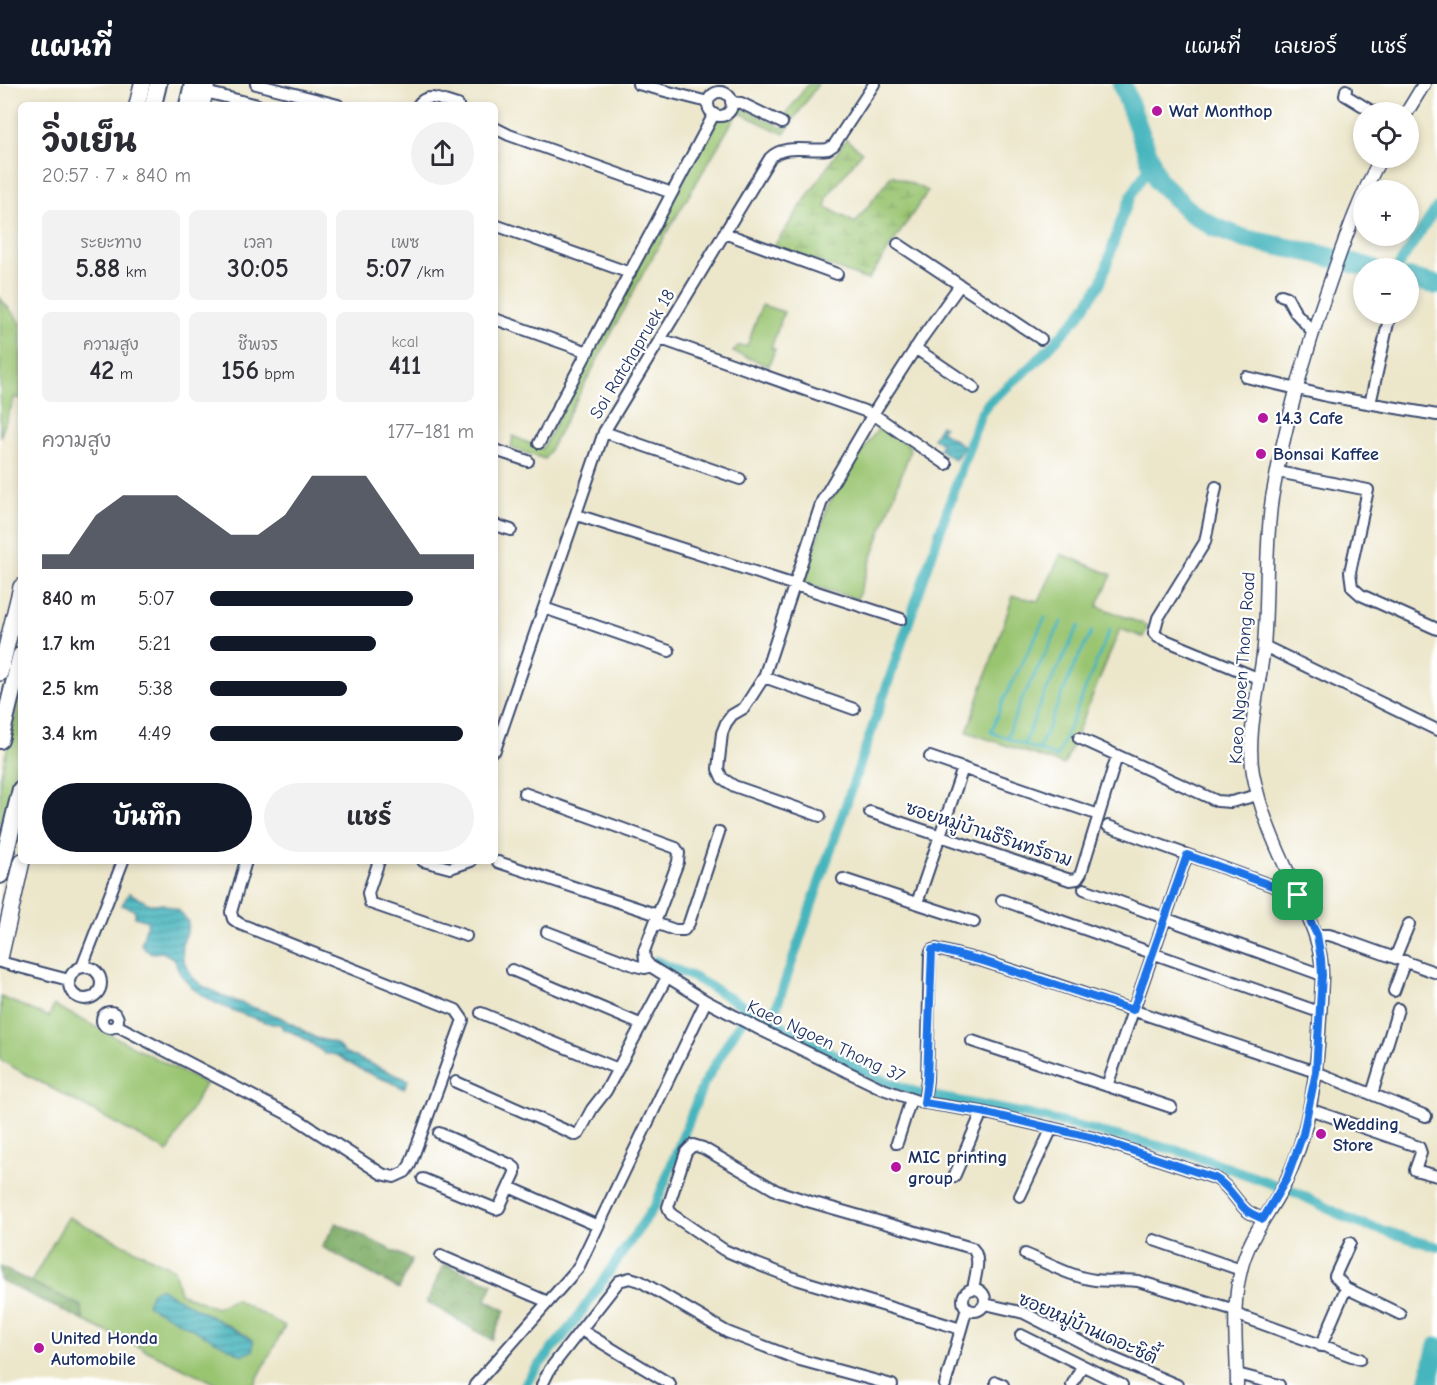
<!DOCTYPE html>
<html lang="th">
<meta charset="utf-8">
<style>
body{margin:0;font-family:"Comic Neue","Playpen Sans Thai",sans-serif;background:#f2f2f3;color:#2b2b33;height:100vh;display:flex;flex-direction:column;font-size:22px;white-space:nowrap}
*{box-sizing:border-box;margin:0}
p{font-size:20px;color:#7c7c81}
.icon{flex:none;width:33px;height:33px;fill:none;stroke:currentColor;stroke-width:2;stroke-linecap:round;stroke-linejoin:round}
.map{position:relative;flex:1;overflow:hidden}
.side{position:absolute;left:18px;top:18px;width:480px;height:762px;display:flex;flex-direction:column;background:#fff;border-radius:9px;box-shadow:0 3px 9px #0003}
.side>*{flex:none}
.fabs{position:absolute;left:1353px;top:18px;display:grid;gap:12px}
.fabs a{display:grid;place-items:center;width:66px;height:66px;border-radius:50%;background:#fff;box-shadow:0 3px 9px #0003;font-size:30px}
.pin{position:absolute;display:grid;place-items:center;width:51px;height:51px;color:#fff;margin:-26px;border-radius:12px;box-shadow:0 3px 9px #0006}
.round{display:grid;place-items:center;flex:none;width:63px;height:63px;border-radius:32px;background:#f2f2f3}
.headline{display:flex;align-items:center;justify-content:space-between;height:102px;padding:0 24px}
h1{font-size:33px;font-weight:700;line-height:45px}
.figures{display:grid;grid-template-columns:repeat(3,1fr);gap:9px;height:102px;padding:6px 24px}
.figures div{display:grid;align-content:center;border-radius:9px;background:#f2f2f3;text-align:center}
.figures b{font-size:26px;font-weight:700}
.figures small{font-size:16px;font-weight:400}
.figures p{font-size:16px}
.chart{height:168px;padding:12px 24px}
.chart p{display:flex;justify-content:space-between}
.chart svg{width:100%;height:108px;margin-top:6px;fill:#111827;opacity:.7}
.button{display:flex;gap:12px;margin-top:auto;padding:12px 24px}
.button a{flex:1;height:69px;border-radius:36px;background:#111827;color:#fff;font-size:24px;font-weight:700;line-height:69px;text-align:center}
.button a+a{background:#f2f2f3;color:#2b2b33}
ul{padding:0 24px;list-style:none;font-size:20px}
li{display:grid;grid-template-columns:96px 72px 1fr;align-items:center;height:45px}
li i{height:15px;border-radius:8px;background:#111827}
header{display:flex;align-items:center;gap:36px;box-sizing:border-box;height:84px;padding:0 30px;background:#111827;color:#fff}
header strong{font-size:28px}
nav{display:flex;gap:33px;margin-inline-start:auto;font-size:21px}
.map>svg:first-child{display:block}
.green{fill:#99c470;stroke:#5a7a67;stroke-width:1.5;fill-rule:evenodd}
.forest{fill:url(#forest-crowns);stroke:#4a6c60;stroke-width:1.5}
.wetland{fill:url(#wetland-marsh);stroke:#5a7a67;stroke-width:1.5}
.water{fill:url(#water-rules);stroke:#30728e;stroke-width:1.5}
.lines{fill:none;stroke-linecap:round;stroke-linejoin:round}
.stream{stroke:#46b5bd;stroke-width:3}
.canal{stroke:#46b5bd;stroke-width:10}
.river{stroke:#46b5bd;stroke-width:20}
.minor-casing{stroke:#3a4a6e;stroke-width:14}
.tertiary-casing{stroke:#3a4a6e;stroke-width:15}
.secondary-casing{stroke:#3a4a6e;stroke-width:18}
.primary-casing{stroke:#3a4a6e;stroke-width:20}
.minor{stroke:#fff;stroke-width:10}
.tertiary{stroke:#fff;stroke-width:12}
.secondary{stroke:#fff;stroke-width:15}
.primary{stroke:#fff;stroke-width:16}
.route-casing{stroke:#fff;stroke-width:12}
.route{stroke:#1a73e8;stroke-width:8}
.poi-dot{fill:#b5179e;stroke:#fff;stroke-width:2}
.labels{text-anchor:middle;stroke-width:4.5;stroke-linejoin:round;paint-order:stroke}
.poi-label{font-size:18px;font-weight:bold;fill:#1b2f5e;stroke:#fff;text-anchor:start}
.street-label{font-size:18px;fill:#1b2f5e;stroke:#fff}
</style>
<header>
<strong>แผนที่</strong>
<nav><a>แผนที่</a><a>เลเยอร์</a><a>แชร์</a></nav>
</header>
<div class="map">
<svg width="1437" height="1301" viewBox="0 0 1437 1301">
<defs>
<pattern id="forest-crowns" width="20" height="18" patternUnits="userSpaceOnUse" patternTransform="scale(1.5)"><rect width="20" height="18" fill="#7aaa62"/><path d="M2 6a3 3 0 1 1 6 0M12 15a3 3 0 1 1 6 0" fill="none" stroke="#638b54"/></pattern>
<pattern id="wetland-marsh" width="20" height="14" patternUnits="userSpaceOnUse" patternTransform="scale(1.5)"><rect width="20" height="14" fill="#99c470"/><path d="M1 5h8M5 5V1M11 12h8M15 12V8" fill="none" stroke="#7ca05f"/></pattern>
<pattern id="water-rules" width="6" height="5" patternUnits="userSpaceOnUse" patternTransform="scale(1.5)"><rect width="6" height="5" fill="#46b5bd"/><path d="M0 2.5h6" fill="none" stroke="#3a949d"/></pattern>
</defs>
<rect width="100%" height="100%" fill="#fff"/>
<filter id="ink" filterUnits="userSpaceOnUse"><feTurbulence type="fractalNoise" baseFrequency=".0167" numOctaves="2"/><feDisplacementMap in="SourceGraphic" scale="12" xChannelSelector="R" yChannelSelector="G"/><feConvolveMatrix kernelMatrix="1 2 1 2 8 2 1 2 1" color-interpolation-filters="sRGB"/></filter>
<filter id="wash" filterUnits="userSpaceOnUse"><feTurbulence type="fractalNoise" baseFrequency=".008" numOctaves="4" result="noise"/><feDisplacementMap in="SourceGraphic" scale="24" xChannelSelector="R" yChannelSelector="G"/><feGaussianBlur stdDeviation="1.35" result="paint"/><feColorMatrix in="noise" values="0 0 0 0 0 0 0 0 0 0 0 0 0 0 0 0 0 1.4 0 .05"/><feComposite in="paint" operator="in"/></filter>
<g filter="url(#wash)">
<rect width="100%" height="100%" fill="#ece6ca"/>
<path class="green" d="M 808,0 L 818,0 L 784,50 L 738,28 L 646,184 L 545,375 L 511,364 L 513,352 L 542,365 L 716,35 L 725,33 L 739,22 L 782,44 L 787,37 L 783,34 Z
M 0,214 L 21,239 L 21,315 L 15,313 L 0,353 Z
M 762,221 L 784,228 L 771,264 L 775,265 L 769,282 L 733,268 L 738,262 L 747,262 Z
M 880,342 L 908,360 L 910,367 L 857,515 L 804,499 L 827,423 L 848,387 Z
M 1061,470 L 1112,491 L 1097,522 L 1148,542 L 1143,553 L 1120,545 L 1064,681 L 967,648 L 1013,512 L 1039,517 Z
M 21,610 L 21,665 L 0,750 L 0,693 Z
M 1,913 L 49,933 L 54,921 L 205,1000 L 168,1068 L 0,976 Z
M 68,1133 L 174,1185 L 180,1209 L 216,1224 L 235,1215 L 285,1242 L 254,1301 L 219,1301 L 84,1237 L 81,1222 L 31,1198 ZM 159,1205 L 246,1251 L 253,1257 L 169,1231 L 147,1221 Z"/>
<path class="forest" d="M 336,1139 L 412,1176 L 399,1205 L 322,1163 Z
M 444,1180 L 493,1200 L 486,1216 L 505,1226 L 492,1256 L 427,1218 Z
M 0,1183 L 81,1222 L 84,1237 L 0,1196 Z"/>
<path class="wetland" d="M 846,55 L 862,68 L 827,113 L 826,123 L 855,139 L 892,91 L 928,107 L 868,196 L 774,162 Z"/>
<path class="water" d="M 941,341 L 944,343 L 941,347 L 964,362 L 955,376 L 939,365 L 942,360 L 933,354 Z
M 129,809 L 149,820 L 163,820 L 178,826 L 188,837 L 187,849 L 182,859 L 183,876 L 193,894 L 203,902 L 227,914 L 280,933 L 316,954 L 335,959 L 344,968 L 408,996 L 404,1005 C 390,996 374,993 360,985 C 348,980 339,968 325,970 C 313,960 298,949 283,945 L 280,940 L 272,940 C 240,930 181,913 175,875 L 162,868 C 154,869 151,870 144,865 L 145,862 L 141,861 L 148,837 L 135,833 L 135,826 L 122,821 Z
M 159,1204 L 246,1252 L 253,1257 L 253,1267 L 242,1271 L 147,1221 L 151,1209 Z"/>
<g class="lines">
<path class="stream" d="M 1045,534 L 1004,615 L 991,648 L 1057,673 L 1110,545
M 1007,654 L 1020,619 L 1062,537
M 1024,661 L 1040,620 L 1079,542
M 1038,667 L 1075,580 L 1092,547"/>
<path class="canal" d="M 1397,184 L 1437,123
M 656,877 L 695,894 L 751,926
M 771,936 L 877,994 L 921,1010 L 1031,1031 L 1187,1069 L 1295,1108 L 1355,1138 L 1437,1163
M 525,1301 L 534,1287 L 573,1240 L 656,1120 L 703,1001 L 738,942 L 751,926 L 771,936 L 773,933 L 980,331 L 989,318 L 1034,280 L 1078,233 L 1101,199 L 1121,136 L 1132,110 L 1151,79"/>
<path class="river" d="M 1122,0 L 1158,97 L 1190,128 L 1214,143 L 1245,155 L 1318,170 L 1371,184
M 1408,194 L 1437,201
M 1428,1301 L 1437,1263"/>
</g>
</g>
<g filter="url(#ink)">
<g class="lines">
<g class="minor-casing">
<path id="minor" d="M 256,0 L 338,21
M 638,0 L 708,18
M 1346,6 L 1345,11 L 1373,28
M 205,8 L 258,21
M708 20a12 12 0 1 1 24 0a12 12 0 1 1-24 0Z
M 731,18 L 741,19 L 782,39
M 418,21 C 428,7 443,18 458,21
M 495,44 L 509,51 L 672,109
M 495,141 L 630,189
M 724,149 L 837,190
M 898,160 L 1041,255
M 1281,211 L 1287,213 L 1295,228 L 1313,248
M 495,235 L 588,268
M 661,255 L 873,330 L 946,380
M 915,264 L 974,304
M 1246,293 L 1327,312 L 1437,331
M 1370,320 L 1390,230
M 604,348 L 740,395
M 539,359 L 714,30
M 495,366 L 528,377
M 1278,388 L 1368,406 L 1350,488 L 1352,503 L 1361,511 L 1437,545
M 1216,403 L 1205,458 L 1158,534 L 1154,549 L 1158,553 L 1260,595
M 577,431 L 901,535
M 495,441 L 511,446
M 544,524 L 669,567
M 1264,562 L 1437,646
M 764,593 L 854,625
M 1079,654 L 1217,717 L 1231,718 L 1258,711
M 495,666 L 604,348 L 770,74 C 784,59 810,68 828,65 L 834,61 L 874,0
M 930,673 L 1099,731
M 524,709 L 676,764 L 679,769 L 678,778 L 644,867 L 645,876 L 650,882 L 706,917 L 763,947 L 883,1005 L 920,1018 L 982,1028 L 1094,1054 L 1215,1094 C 1229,1102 1234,1114 1245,1125 C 1250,1130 1257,1132 1263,1135
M 870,728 L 1070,796 L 1077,795 L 1081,789 L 1117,672
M 820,732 L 734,702 L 722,694 L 718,685 L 722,649 L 726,639 L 732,631 L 744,624 L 764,593 L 822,417 L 873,330 L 922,254 L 960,201
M 1108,742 L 1298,811
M 379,777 L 368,809 L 370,819 L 466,852
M 423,777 L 450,784 L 471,777
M 498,778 L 658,831
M 843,795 L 974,838
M 1084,805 L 1322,891
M 1002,816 L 1319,928
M 917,819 L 963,684
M 655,839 L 675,846 L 684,846 L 689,839 L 719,748
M 547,848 L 636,882 L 645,884 L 650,882
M 1317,851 L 1329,851 L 1339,854 L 1437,889
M 1395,874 L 1409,840
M 0,878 L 69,896
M69 899a16 16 0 1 1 32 0a16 16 0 1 1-32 0Z
M 82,883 L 123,777
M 512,886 L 640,940
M 1394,907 L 1405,877
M102 936a8 8 0 1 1 16 0a8 8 0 1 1-16 0Z
M 481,929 L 618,985
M 116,941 L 297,1035 L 382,1090 L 394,1093 L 405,1088 L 410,1081 L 463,936 L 456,926 L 240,840 L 233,835 L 231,828 L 246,777
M 972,957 L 1171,1023
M 456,998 L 576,1051 L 579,1049 L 592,1025 L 606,1007 L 667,893
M 1107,1002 L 1187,771
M 1372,1010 L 1398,925
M 924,1019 L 927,996 L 930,871 L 932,866 L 936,865 L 983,877 L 1052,899 L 1316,988 L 1426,1032
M 1309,1025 L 1419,1063 L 1421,1069 L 1415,1086 L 1437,1092
M 897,1059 L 911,1015
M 954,1093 L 982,1028
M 423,1095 L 496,1125 L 499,1124 L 515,1089 L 515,1084 L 511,1081 L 439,1049
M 509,1103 L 598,1142
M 1020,1112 L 1052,1044
M 1154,1156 L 1241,1186
M 1350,1159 L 1335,1192 L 1346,1204 L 1400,1230
M 1025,1170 C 1048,1179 1071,1193 1095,1196 C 1109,1198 1123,1195 1138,1197 L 1235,1226
M 441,1172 L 548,1218
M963 1216a11 11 0 1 1 22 0a11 11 0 1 1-22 0Z
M 985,1220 L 1024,1229 L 1108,1272 L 1177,1301
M 1235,1230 L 1360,1275
M 961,1245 L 796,1195 L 757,1180 L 724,1166 L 671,1130 L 668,1123 L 686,1068 L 693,1061 L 703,1064 L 777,1107 L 811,1118 L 972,1164 C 982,1174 975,1192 973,1205
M 581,1246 L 670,1300
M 1021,1251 L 1122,1301
M 1321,1262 L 1346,1204
M 1237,1290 L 1279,1301
M 996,1298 L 1003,1301
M 475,1301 L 578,1184 L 706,917
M 542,1301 L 550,1285 L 619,1197 L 630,1194 L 640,1197 L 727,1248 L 800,1276 L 892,1301
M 945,1301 L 967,1224
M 1072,1301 L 1082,1282"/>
</g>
<g class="tertiary-casing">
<path id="tertiary" d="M 1407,28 L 1424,0
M 1237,1301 C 1237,1262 1231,1225 1241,1186 C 1249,1151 1272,1127 1287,1095 C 1316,1033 1319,962 1322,894 C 1323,859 1306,829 1292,797 C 1276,763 1260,727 1253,689 C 1246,650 1260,602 1264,562 C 1268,513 1265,463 1272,414 C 1285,340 1305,269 1330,198 C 1345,155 1359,114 1381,74"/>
</g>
<g class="secondary-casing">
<path id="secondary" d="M 137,21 L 142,0
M 202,21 L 207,0
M 0,589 L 21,503
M 0,874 L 22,777"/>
</g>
<g class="primary-casing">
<path id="primary" d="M 153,21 L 158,0
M 188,21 L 193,0
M 0,656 L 21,571
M 0,791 L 21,705"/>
</g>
<use href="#minor" class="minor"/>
<use href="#tertiary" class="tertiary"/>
<use href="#secondary" class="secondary"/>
<use href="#primary" class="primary"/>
</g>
</g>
<g class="lines" filter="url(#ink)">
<g class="route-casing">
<path id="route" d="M 1187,771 L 1298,811 L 1317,851 L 1321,875 L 1322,891 L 1316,988 L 1303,1050 L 1287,1094 L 1263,1135 C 1257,1132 1250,1130 1245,1125 C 1234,1114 1229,1102 1215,1094 L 1094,1054 L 982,1028 L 924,1019 L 927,996 L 932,866 L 936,865 L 983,877 L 1133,926 Z"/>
</g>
<use href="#route" class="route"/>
</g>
<g class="poi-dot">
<circle cx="1157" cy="27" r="6"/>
<circle cx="1263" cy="334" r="6"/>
<circle cx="1261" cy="370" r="6"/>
<circle cx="1321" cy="1050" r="6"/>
<circle cx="896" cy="1083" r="6"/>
<circle cx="39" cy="1264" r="6"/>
</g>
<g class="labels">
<g class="poi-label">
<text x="1169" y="33">Wat Monthop</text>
<text x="1275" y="340">14.3 Cafe</text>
<text x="1273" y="376">Bonsai Kaffee</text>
<text x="1333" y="1046">Wedding<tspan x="1333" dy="21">Store</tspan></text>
<text x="908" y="1079">MIC printing<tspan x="908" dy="21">group</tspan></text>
<text x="51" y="1260">United Honda<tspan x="51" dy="21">Automobile</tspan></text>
</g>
<g class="street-label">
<text transform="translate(632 270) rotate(-59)" y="6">Soi Ratchapruek 18</text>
<text transform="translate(1242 584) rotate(-86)" y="6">Kaeo Ngoen Thong Road</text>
<text transform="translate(989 750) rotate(18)" y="6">ซอยหมู่บ้านธีรินทร์ธาม</text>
<text transform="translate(826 957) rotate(25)" y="6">Kaeo Ngoen Thong 37</text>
<text transform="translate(1088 1244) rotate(24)" y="6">ซอยหมู่บ้านเดอะซิตี้</text>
</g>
</g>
</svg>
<div class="fabs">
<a><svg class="icon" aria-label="locate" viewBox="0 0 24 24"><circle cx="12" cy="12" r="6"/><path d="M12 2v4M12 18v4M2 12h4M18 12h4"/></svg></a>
<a>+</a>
<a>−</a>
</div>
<div class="pin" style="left:1298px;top:811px;background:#1e9e55"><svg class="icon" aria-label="arrive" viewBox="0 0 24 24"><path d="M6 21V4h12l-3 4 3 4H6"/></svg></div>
<section class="side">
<div class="headline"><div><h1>วิ่งเย็น</h1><p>20:57 · 7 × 840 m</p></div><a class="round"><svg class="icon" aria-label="share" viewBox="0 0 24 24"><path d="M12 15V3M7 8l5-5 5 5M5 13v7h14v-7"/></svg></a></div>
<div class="figures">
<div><p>ระยะทาง</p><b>5.88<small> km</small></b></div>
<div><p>เวลา</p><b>30:05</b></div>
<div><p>เพซ</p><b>5:07<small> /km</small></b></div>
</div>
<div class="figures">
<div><p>ความสูง</p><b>42<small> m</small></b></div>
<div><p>ชีพจร</p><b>156<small> bpm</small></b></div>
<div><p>kcal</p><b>411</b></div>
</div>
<div class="chart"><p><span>ความสูง</span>177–181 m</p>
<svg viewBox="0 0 160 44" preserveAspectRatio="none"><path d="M0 44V38L10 38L20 22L30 14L40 14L50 14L60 22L70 30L80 30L90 22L100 6L110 6L120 6L130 22L140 38L150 38L160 38V44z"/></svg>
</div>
<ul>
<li><b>840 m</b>5:07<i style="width:77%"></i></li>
<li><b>1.7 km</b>5:21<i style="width:63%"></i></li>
<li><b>2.5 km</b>5:38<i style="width:52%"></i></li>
<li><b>3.4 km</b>4:49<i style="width:96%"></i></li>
</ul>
<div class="button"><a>บันทึก</a><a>แชร์</a></div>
</section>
</div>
